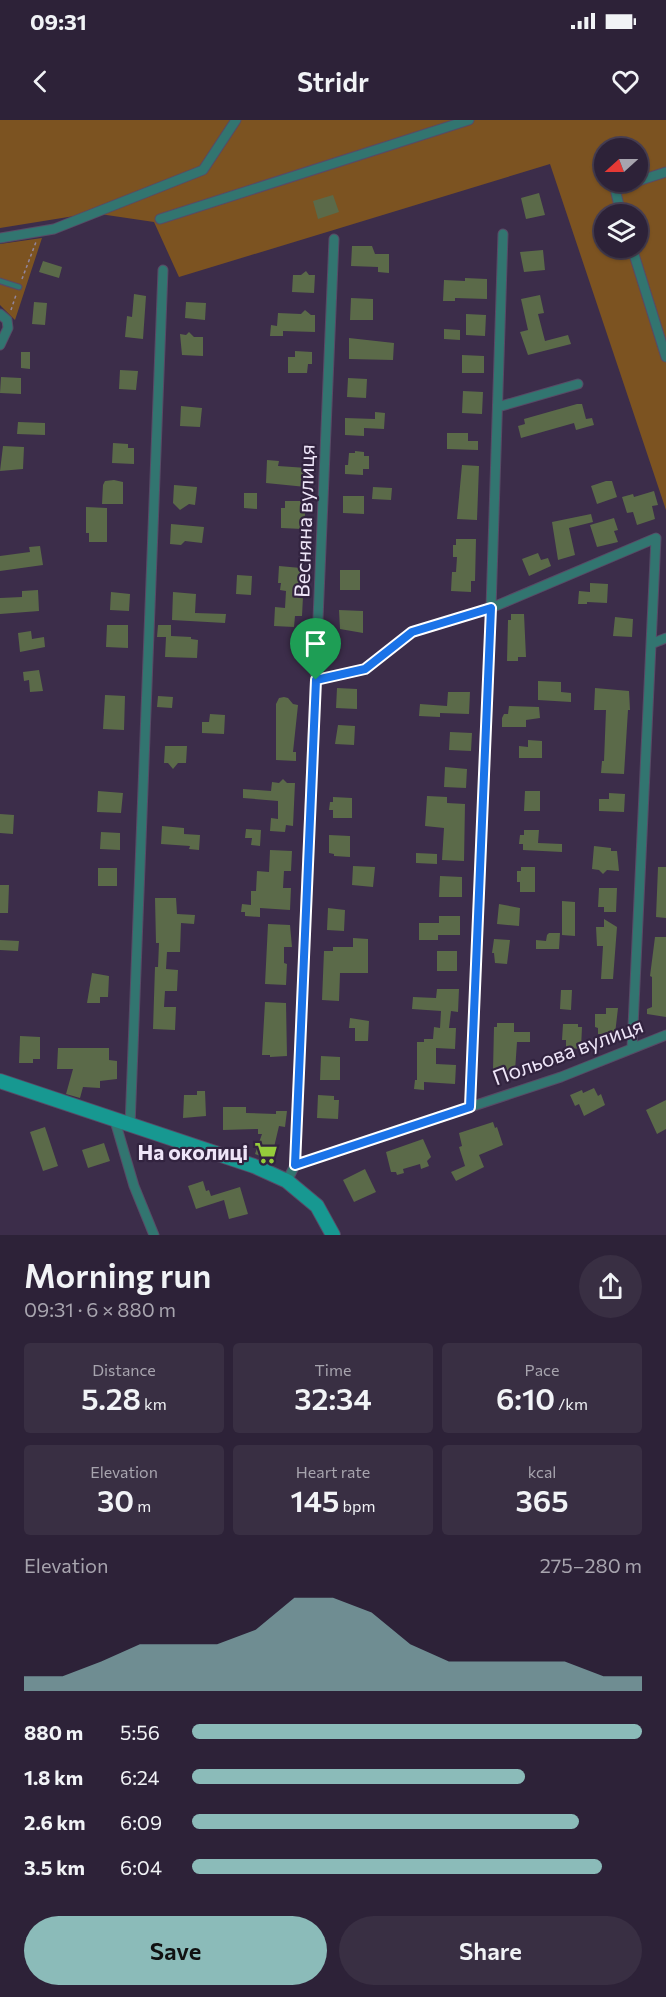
<!DOCTYPE html>
<meta charset="utf-8">
<style>
body{margin:0;font-family:Commissioner,sans-serif;background:#392f43;color:#f1f3f6;height:100vh;display:flex;flex-direction:column;font-size:22px;white-space:nowrap}
*{box-sizing:border-box;margin:0}
p{font-size:20px;color:#a7a4ae}
.icon{flex:none;width:33px;height:33px;fill:none;stroke:currentColor;stroke-width:2;stroke-linecap:round;stroke-linejoin:round}
.map{position:relative;height:1115px;overflow:hidden}
.panel{display:flex;flex-direction:column;background:#2d2238;flex:1}
.panel>*{flex:none}
.needle{width:39px;rotate:249deg}
.buttons{position:absolute;left:594px;top:18px;display:grid;gap:12px}
.buttons a{display:grid;place-items:center;width:54px;height:54px;border-radius:50%;background:#2d2238;box-shadow:0 2px 4px #0004,0 0 0 2px #483f53;font-size:30px}
.pin{position:absolute;display:grid;place-items:center;width:51px;height:51px;color:#fff;margin:-62px -26px;border-radius:50% 50% 50% 0;rotate:-45deg;box-shadow:0 0 6px #0007}
.pin .icon{rotate:45deg}
.round{display:grid;place-items:center;flex:none;width:63px;height:63px;border-radius:32px;background:#392f43}
.overview{display:flex;align-items:center;justify-content:space-between;height:102px;padding:0 24px}
h1{font-size:33px;font-weight:600;line-height:45px}
.figures{display:grid;grid-template-columns:repeat(3,1fr);gap:9px;height:102px;padding:6px 24px}
.figures div{display:grid;align-content:center;border-radius:6px;background:#392f43;text-align:center}
.figures b{font-size:30px;font-weight:600}
.figures small{font-size:16px;font-weight:400}
.figures p{font-size:16px}
.chart{height:168px;padding:12px 24px}
.chart p{display:flex;justify-content:space-between}
.chart svg{width:100%;height:108px;margin-top:6px;fill:#8bbbb9;opacity:.7}
.button{display:flex;gap:12px;margin-top:auto;padding:12px 24px}
.button a{flex:1;height:69px;border-radius:36px;background:#8bbbb9;color:#111;font-size:24px;font-weight:600;line-height:69px;text-align:center}
.button a+a{background:#392f43;color:#f1f3f6}
ul{padding:0 24px;list-style:none;font-size:20px}
li{display:grid;grid-template-columns:96px 72px 1fr;align-items:center;height:45px}
li i{height:15px;border-radius:8px;background:#8bbbb9}
.status{display:flex;justify-content:space-between;align-items:center;height:42px;padding:0 30px;background:#2d2238;direction:ltr}
.status svg{height:16px;fill:currentColor}
header{display:flex;justify-content:space-between;align-items:center;height:78px;padding:0 24px;background:#2d2238;font-size:27px;font-weight:600}
.map>svg:first-child{display:block}
.green{fill:#7c5321;fill-rule:evenodd}
.building{fill:#5b6a49}
.lines{fill:none;stroke-linecap:round;stroke-linejoin:round}
.lane-casing{stroke:#584a66;stroke-width:7}
.street-casing{stroke:#584a66;stroke-width:11}
.secondary-casing{stroke:#584a66;stroke-width:16}
.path{stroke:#93879f;stroke-width:1.5;stroke-dasharray:3 3;stroke-linecap:butt}
.lane{stroke:#327570;stroke-width:4.5}
.street{stroke:#327570;stroke-width:9}
.secondary{stroke:#179891;stroke-width:14}
.route-casing{stroke:#fff;stroke-width:12}
.route{stroke:#1a73e8;stroke-width:8}
.labels{text-anchor:middle;stroke-width:4.5;stroke-linejoin:round;paint-order:stroke}
.street-label{font-size:21px;fill:#eee5f8;stroke:#32233f}
.poi-label{font-size:21px;font-weight:bold;fill:#eee5f8;stroke:#32233f;text-anchor:end}
</style>
<div class="status"><b>09:31</b><svg viewBox="0 0 49 12"><path d="M0 12V9h3v3zM5 12V6h3v6zM10 12V3h3v9zM15 12V0h3v12zM26 1h20v11H26zM47 4h2v5h-2z"/></svg></div>
<header><svg class="icon" aria-label="back" viewBox="0 0 24 24"><path d="M15 5l-7 7 7 7"/></svg>Stridr<svg class="icon" aria-label="heart" viewBox="0 0 24 24"><path d="M12 20l-8-8c-3-5 5-10 8-4 3-6 11-1 8 4z"/></svg></header>
<div class="map">
<svg width="666" height="1115" viewBox="0 0 666 1115">
<rect width="100%" height="100%" fill="#3c2d4a"/>
<path class="green" d="M 0,0 L 666,0 L 666,390 L 550,44 L 179,157 L 154,102 L 93,93 L 0,108 ZM 604,28 L 638,28 L 638,62 L 604,62 ZM 604,94 L 638,94 L 638,128 L 604,128 Z
M 42,118 L 15,200 L 0,185 L 0,124 Z"/>
<path class="building" d="M 539,73 L 545,95 L 526,99 L 521,78 Z
M 333,75 L 339,92 L 318,99 L 313,81 Z
M 352,126 L 372,126 L 375,134 L 389,134 L 389,153 L 378,152 L 378,147 L 351,146 Z
M 543,130 L 545,150 L 524,152 L 520,132 Z
M 43,141 L 62,147 L 59,158 L 39,152 Z
M 306,151 L 309,155 L 315,155 L 314,173 L 292,172 L 293,155 L 301,155 Z
M 465,158 L 487,159 L 487,179 L 455,178 L 455,181 L 443,181 L 444,160 L 465,161 Z
M 134,174 L 146,176 L 143,219 L 125,217 L 127,196 L 132,197 Z
M 540,175 L 544,193 L 538,194 L 545,221 L 568,215 L 571,224 L 528,235 L 520,212 L 528,210 L 521,179 Z
M 351,178 L 373,179 L 373,200 L 350,200 Z
M 34,182 L 47,183 L 45,205 L 32,204 Z
M 186,182 L 206,183 L 205,200 L 185,198 Z
M 305,190 L 311,195 L 315,195 L 315,212 L 283,211 L 283,216 L 270,216 L 271,205 L 277,206 L 278,193 L 301,194 Z
M 466,194 L 486,195 L 485,216 L 466,215 Z
M 444,209 L 460,210 L 460,220 L 444,219 Z
M 189,212 L 194,217 L 203,217 L 203,236 L 182,235 L 180,214 L 186,215 Z
M 349,218 L 394,223 L 393,240 L 349,239 Z
M 295,231 L 312,232 L 312,244 L 308,244 L 307,253 L 288,253 L 288,237 L 295,237 Z
M 21,232 L 30,232 L 30,249 L 21,248 Z
M 462,235 L 484,236 L 484,253 L 462,253 Z
M 120,250 L 138,251 L 136,270 L 119,269 Z
M 1,257 L 21,258 L 21,274 L 0,273 Z
M 348,258 L 367,259 L 366,278 L 347,277 Z
M 463,271 L 483,272 L 482,294 L 462,293 Z
M 577,284 L 582,284 L 586,299 L 592,298 L 594,305 L 576,310 L 574,303 L 521,318 L 518,306 L 525,304 L 524,299 Z
M 181,286 L 202,288 L 200,307 L 180,306 Z
M 375,292 L 385,293 L 384,309 L 364,308 L 364,316 L 345,315 L 345,298 L 375,299 Z
M 18,302 L 45,303 L 45,315 L 17,314 Z
M 447,313 L 468,313 L 468,321 L 478,321 L 478,330 L 447,329 Z
M 113,323 L 128,324 L 128,328 L 134,328 L 134,344 L 112,343 Z
M 3,326 L 24,327 L 23,349 L 0,351 Z
M 355,331 L 364,332 L 364,336 L 369,336 L 369,349 L 363,349 L 363,355 L 345,354 L 345,345 L 348,345 L 349,333 L 355,333 Z
M 267,340 L 279,341 L 278,346 L 307,348 L 306,367 L 266,363 Z
M 462,345 L 479,346 L 477,400 L 457,399 Z
M 114,360 L 123,362 L 123,384 L 102,384 L 103,365 L 105,361 Z
M 606,361 L 612,361 L 617,377 L 597,384 L 591,366 Z
M 174,365 L 197,367 L 195,385 L 189,384 L 180,390 L 173,383 Z
M 373,367 L 392,368 L 391,380 L 372,379 Z
M 654,371 L 658,385 L 652,386 L 655,399 L 637,405 L 633,392 L 627,393 L 622,377 L 633,374 L 634,377 Z
M 244,373 L 257,373 L 257,389 L 244,388 Z
M 343,376 L 364,376 L 364,394 L 343,393 Z
M 285,381 L 304,381 L 303,387 L 306,387 L 303,409 L 281,408 L 281,388 L 285,388 Z
M 86,387 L 107,388 L 107,422 L 89,422 L 89,413 L 86,413 Z
M 591,394 L 593,402 L 569,408 L 575,435 L 558,440 L 552,402 Z
M 614,398 L 618,410 L 614,411 L 618,422 L 597,427 L 590,405 Z
M 171,404 L 204,407 L 202,423 L 185,421 L 181,425 L 170,424 Z
M 456,419 L 476,419 L 475,461 L 471,461 L 471,472 L 451,471 L 452,452 L 456,452 L 457,437 L 453,437 L 453,425 L 456,425 Z
M 40,426 L 43,445 L 0,451 L 0,436 L 30,432 L 29,427 Z
M 538,433 L 541,440 L 548,438 L 551,446 L 529,456 L 522,439 Z
M 279,446 L 301,448 L 301,457 L 304,457 L 302,496 L 295,496 L 294,507 L 274,506 L 275,487 L 285,488 L 286,471 L 280,470 L 281,463 L 278,463 Z
M 340,450 L 360,450 L 360,470 L 340,470 Z
M 237,455 L 252,456 L 251,475 L 236,474 Z
M 590,463 L 608,464 L 607,483 L 587,482 L 587,484 L 578,484 L 579,471 L 590,472 Z
M 38,470 L 39,491 L 0,494 L 0,478 L 22,477 L 22,471 Z
M 111,472 L 130,474 L 129,491 L 110,490 Z
M 173,472 L 196,474 L 195,493 L 226,494 L 225,503 L 172,500 Z
M 339,490 L 363,491 L 363,513 L 340,509 Z
M 511,494 L 524,494 L 526,537 L 518,537 L 518,541 L 507,541 L 508,500 L 511,500 Z
M 615,497 L 633,499 L 632,517 L 613,516 Z
M 107,505 L 128,505 L 128,528 L 106,527 Z
M 158,505 L 171,505 L 171,516 L 191,517 L 191,519 L 198,520 L 197,538 L 165,537 L 166,517 L 157,517 Z
M 31,511 L 32,519 L 44,517 L 45,527 L 20,532 L 18,513 Z
M 39,550 L 43,571 L 30,572 L 29,560 L 24,561 L 23,552 Z
M 538,561 L 561,562 L 561,572 L 571,573 L 571,582 L 538,580 Z
M 337,568 L 357,569 L 357,589 L 336,588 Z
M 595,568 L 629,571 L 630,590 L 628,590 L 624,654 L 601,653 L 602,641 L 604,641 L 606,590 L 594,590 Z
M 448,572 L 470,572 L 469,594 L 440,593 L 440,597 L 419,596 L 420,584 L 447,586 Z
M 105,575 L 125,576 L 124,610 L 103,609 Z
M 158,576 L 173,577 L 172,588 L 157,587 Z
M 284,577 L 288,578 L 293,584 L 298,585 L 293,632 L 296,632 L 296,641 L 276,640 L 276,584 L 279,578 Z
M 509,586 L 539,587 L 540,598 L 526,600 L 526,607 L 502,607 L 502,598 L 504,594 L 508,594 Z
M 210,594 L 225,595 L 224,614 L 202,613 L 202,602 L 209,602 Z
M 338,605 L 355,606 L 354,625 L 335,624 Z
M 450,612 L 472,613 L 471,631 L 449,630 Z
M 528,620 L 542,621 L 542,638 L 519,638 L 519,626 L 528,627 Z
M 165,626 L 187,626 L 186,643 L 178,643 L 173,649 L 168,643 L 164,643 Z
M 445,647 L 467,649 L 466,668 L 444,667 Z
M 283,659 L 287,663 L 295,663 L 293,706 L 286,705 L 285,712 L 270,711 L 271,698 L 278,699 L 278,681 L 243,678 L 243,669 L 271,671 L 272,662 L 279,663 Z
M 98,671 L 123,673 L 121,693 L 97,692 Z
M 525,671 L 540,671 L 540,691 L 524,691 Z
M 609,673 L 625,674 L 624,692 L 599,691 L 599,679 L 609,679 Z
M 427,676 L 447,677 L 447,683 L 465,684 L 464,741 L 442,740 L 444,708 L 425,706 Z
M 333,677 L 352,678 L 352,698 L 333,698 L 333,690 L 329,690 L 330,682 L 333,682 Z
M 0,694 L 14,695 L 13,714 L 0,713 Z
M 162,706 L 184,708 L 184,714 L 200,715 L 199,730 L 189,729 L 190,726 L 161,724 Z
M 246,709 L 261,710 L 260,726 L 251,725 L 252,718 L 245,718 Z
M 524,710 L 539,710 L 538,723 L 562,724 L 562,732 L 523,730 L 523,724 L 519,724 L 520,715 L 524,715 Z
M 101,712 L 120,713 L 120,730 L 100,729 Z
M 329,715 L 350,716 L 350,737 L 334,736 L 334,734 L 329,733 Z
M 594,726 L 611,728 L 611,731 L 617,731 L 619,751 L 607,750 L 603,754 L 599,750 L 592,749 Z
M 270,730 L 292,731 L 291,751 L 284,751 L 283,768 L 291,768 L 290,790 L 260,788 L 260,797 L 245,796 L 245,792 L 241,792 L 242,784 L 251,785 L 251,771 L 256,771 L 257,751 L 269,752 Z
M 416,733 L 437,734 L 437,744 L 416,743 Z
M 353,746 L 375,747 L 373,767 L 352,765 Z
M 521,747 L 535,747 L 535,772 L 520,772 L 520,762 L 517,762 L 517,751 L 521,751 Z
M 658,747 L 666,747 L 666,798 L 656,797 Z
M 98,748 L 117,748 L 117,766 L 98,766 Z
M 440,756 L 462,757 L 462,777 L 439,777 Z
M 0,765 L 9,765 L 8,793 L 0,793 Z
M 599,768 L 617,768 L 616,792 L 604,792 L 604,787 L 598,787 Z
M 155,778 L 176,778 L 177,794 L 195,795 L 194,804 L 181,803 L 180,832 L 167,832 L 166,849 L 178,850 L 177,871 L 165,871 L 164,887 L 176,887 L 175,910 L 153,909 L 155,847 L 158,847 L 159,823 L 156,823 Z
M 562,781 L 575,782 L 575,816 L 562,815 Z
M 499,784 L 520,788 L 519,806 L 497,804 Z
M 328,788 L 345,790 L 344,811 L 327,810 Z
M 439,796 L 460,796 L 460,815 L 438,815 L 438,820 L 419,820 L 419,803 L 439,803 Z
M 604,799 L 617,807 L 613,859 L 601,859 L 603,826 L 597,826 L 596,807 L 604,807 Z
M 268,804 L 290,805 L 292,827 L 284,827 L 284,843 L 287,844 L 286,865 L 265,864 Z
M 549,813 L 560,813 L 559,829 L 536,829 L 536,820 L 546,821 L 547,815 Z
M 655,817 L 666,817 L 666,897 L 647,894 L 647,889 L 652,887 L 652,857 L 650,856 Z
M 353,818 L 368,819 L 368,853 L 340,853 L 339,881 L 322,880 L 324,831 L 333,831 L 333,827 L 353,827 Z
M 494,819 L 510,820 L 507,844 L 495,843 L 494,833 L 492,833 Z
M 0,820 L 19,821 L 18,831 L 0,830 Z
M 437,831 L 457,831 L 457,851 L 437,851 Z
M 92,853 L 109,856 L 108,877 L 100,877 L 100,883 L 87,883 Z
M 437,869 L 459,869 L 458,892 L 451,891 L 449,908 L 456,908 L 455,929 L 436,928 L 436,944 L 456,945 L 455,964 L 424,962 L 424,970 L 414,969 L 415,960 L 417,960 L 417,922 L 424,922 L 424,919 L 433,919 L 434,907 L 440,908 L 441,891 L 412,889 L 413,877 L 436,878 Z
M 561,870 L 572,870 L 571,890 L 560,889 Z
M 265,882 L 286,883 L 287,936 L 270,937 L 270,935 L 262,935 Z
M 606,888 L 618,888 L 615,914 L 598,914 L 598,908 L 595,907 L 595,894 L 606,894 Z
M 350,898 L 369,901 L 368,921 L 355,921 L 355,908 L 349,908 Z
M 497,903 L 514,903 L 514,912 L 530,912 L 530,922 L 517,922 L 515,951 L 493,950 L 494,907 L 497,907 Z
M 563,904 L 578,904 L 578,907 L 582,907 L 581,929 L 566,928 L 566,920 L 562,920 Z
M 20,916 L 40,917 L 40,939 L 33,939 L 33,943 L 19,943 Z
M 58,928 L 109,928 L 109,940 L 117,941 L 117,959 L 100,961 L 100,968 L 83,967 L 80,978 L 66,974 L 73,949 L 57,949 Z
M 321,936 L 340,937 L 340,960 L 320,960 Z
M 594,968 L 598,976 L 601,974 L 605,985 L 584,996 L 579,984 L 575,986 L 570,975 L 582,970 L 583,973 Z
M 197,971 L 205,971 L 206,996 L 183,998 L 184,975 L 197,975 Z
M 318,975 L 334,976 L 334,980 L 339,980 L 338,999 L 317,998 Z
M 666,980 L 666,1009 L 657,1014 L 646,990 Z
M 223,987 L 246,987 L 246,993 L 276,994 L 276,991 L 287,991 L 285,1007 L 279,1006 L 271,1040 L 255,1034 L 262,1014 L 258,1014 L 258,1009 L 223,1010 Z
M 493,1002 L 495,1008 L 497,1007 L 503,1025 L 479,1035 L 484,1047 L 456,1061 L 451,1052 L 465,1046 L 459,1027 L 462,1026 L 459,1013 Z
M 45,1007 L 58,1046 L 43,1051 L 30,1012 Z
M 423,1019 L 431,1037 L 427,1041 L 429,1046 L 421,1049 L 420,1044 L 403,1049 L 404,1053 L 397,1055 L 396,1052 L 391,1052 L 386,1032 Z
M 104,1023 L 110,1041 L 88,1048 L 82,1030 Z
M 365,1049 L 376,1072 L 354,1082 L 343,1060 Z
M 203,1061 L 206,1071 L 209,1070 L 211,1076 L 240,1067 L 248,1094 L 229,1099 L 224,1080 L 196,1089 L 188,1066 Z"/>
<g class="lines">
<g class="lane-casing">
<path id="lane" d="M 0,161 L 19,167"/>
</g>
<g class="street-casing">
<path id="street" d="M 638,61 L 666,52
M 621,94 L 616,73 L 621,67 L 637,62
M 160,99 L 469,0
M 0,118 L 54,109 L 203,50 L 236,0
M 632,128 L 666,237
M 0,194 L 7,200 L 8,208 L 0,225
M 498,287 L 578,264
M 491,488 L 656,418 L 632,928
M 651,524 L 666,518
M 470,987 L 491,488 L 503,114
M 115,1001 L 134,1066 L 154,1115
M 130,1006 L 163,150
M 295,1045 L 334,119
M 287,1061 L 295,1045 L 561,957 L 666,915"/>
</g>
<g class="secondary-casing">
<path id="secondary" d="M 0,961 L 254,1046 L 287,1061 L 317,1086 L 333,1115"/>
</g>
<path class="path" d="M 22,159 L 36,122
M 11,190 L 16,175
M 326,557 L 365,548 L 412,512 L 482,491"/>
<use href="#lane" class="lane"/>
<use href="#street" class="street"/>
<use href="#secondary" class="secondary"/>
</g>
<g class="lines">
<g class="route-casing">
<path id="route" d="M 491,488 L 470,987 L 295,1045 L 316,560 L 365,549 L 412,512 Z"/>
</g>
<use href="#route" class="route"/>
</g>
<defs>
<g id="supermarket-bare" transform="scale(1.8)"><path d="M-6-5.5h2.5l.6 2H6L4.5 2H-2.5L-4.4-4H-6ZM-1.5 3.2a1.3 1.3 0 1 0 .1 0ZM3 3.2a1.3 1.3 0 1 0 .1 0Z" fill="#95cc3b" stroke="#32233f" stroke-width="2.5" paint-order="stroke"/></g>
</defs>
<g fill-rule="evenodd">
<use href="#supermarket-bare" x="266" y="1033"/>
</g>
<g class="labels">
<g class="street-label">
<text transform="translate(305 401) rotate(-88)" y="7">Весняна вулиця</text>
<text transform="translate(568 932) rotate(-20)" y="7">Польова вулиця</text>
</g>
<g class="poi-label">
<text x="248" y="1040">На околиці</text>
</g>
</g>
</svg>
<div class="buttons">
<a><svg class="needle" viewBox="-14 -14 28 28"><path d="M0-13l5 13h-10z" fill="#e53935"/><path d="M0 13l5-13h-10z" fill="#a7a4ae"/></svg></a>
<a><svg class="icon" aria-label="layers" viewBox="0 0 24 24"><path d="M12 4l9 5-9 5-9-5zM3 14l9 5 9-5"/></svg></a>
</div>
<div class="pin" style="left:316px;top:560px;background:#1e9e55"><svg class="icon" aria-label="arrive" viewBox="0 0 24 24"><path d="M6 21V4h12l-3 4 3 4H6"/></svg></div>
</div>
<section class="panel">
<div class="overview"><div><h1>Morning run</h1><p>09:31 · 6 × 880 m</p></div><a class="round"><svg class="icon" aria-label="share" viewBox="0 0 24 24"><path d="M12 15V3M7 8l5-5 5 5M5 13v7h14v-7"/></svg></a></div>
<div class="figures">
<div><p>Distance</p><b>5.28<small> km</small></b></div>
<div><p>Time</p><b>32:34</b></div>
<div><p>Pace</p><b>6:10<small> /km</small></b></div>
</div>
<div class="figures">
<div><p>Elevation</p><b>30<small> m</small></b></div>
<div><p>Heart rate</p><b>145<small> bpm</small></b></div>
<div><p>kcal</p><b>365</b></div>
</div>
<div class="chart"><p><span>Elevation</span>275–280 m</p>
<svg viewBox="0 0 160 44" preserveAspectRatio="none"><path d="M0 44V38L10 38L20 32L30 25L40 25L50 25L60 19L70 6L80 6L90 12L100 25L110 32L120 32L130 32L140 32L150 38L160 38V44z"/></svg>
</div>
<ul>
<li><b>880 m</b>5:56<i style="width:100%"></i></li>
<li><b>1.8 km</b>6:24<i style="width:74%"></i></li>
<li><b>2.6 km</b>6:09<i style="width:86%"></i></li>
<li><b>3.5 km</b>6:04<i style="width:91%"></i></li>
</ul>
<div class="button"><a>Save</a><a>Share</a></div>
</section>
